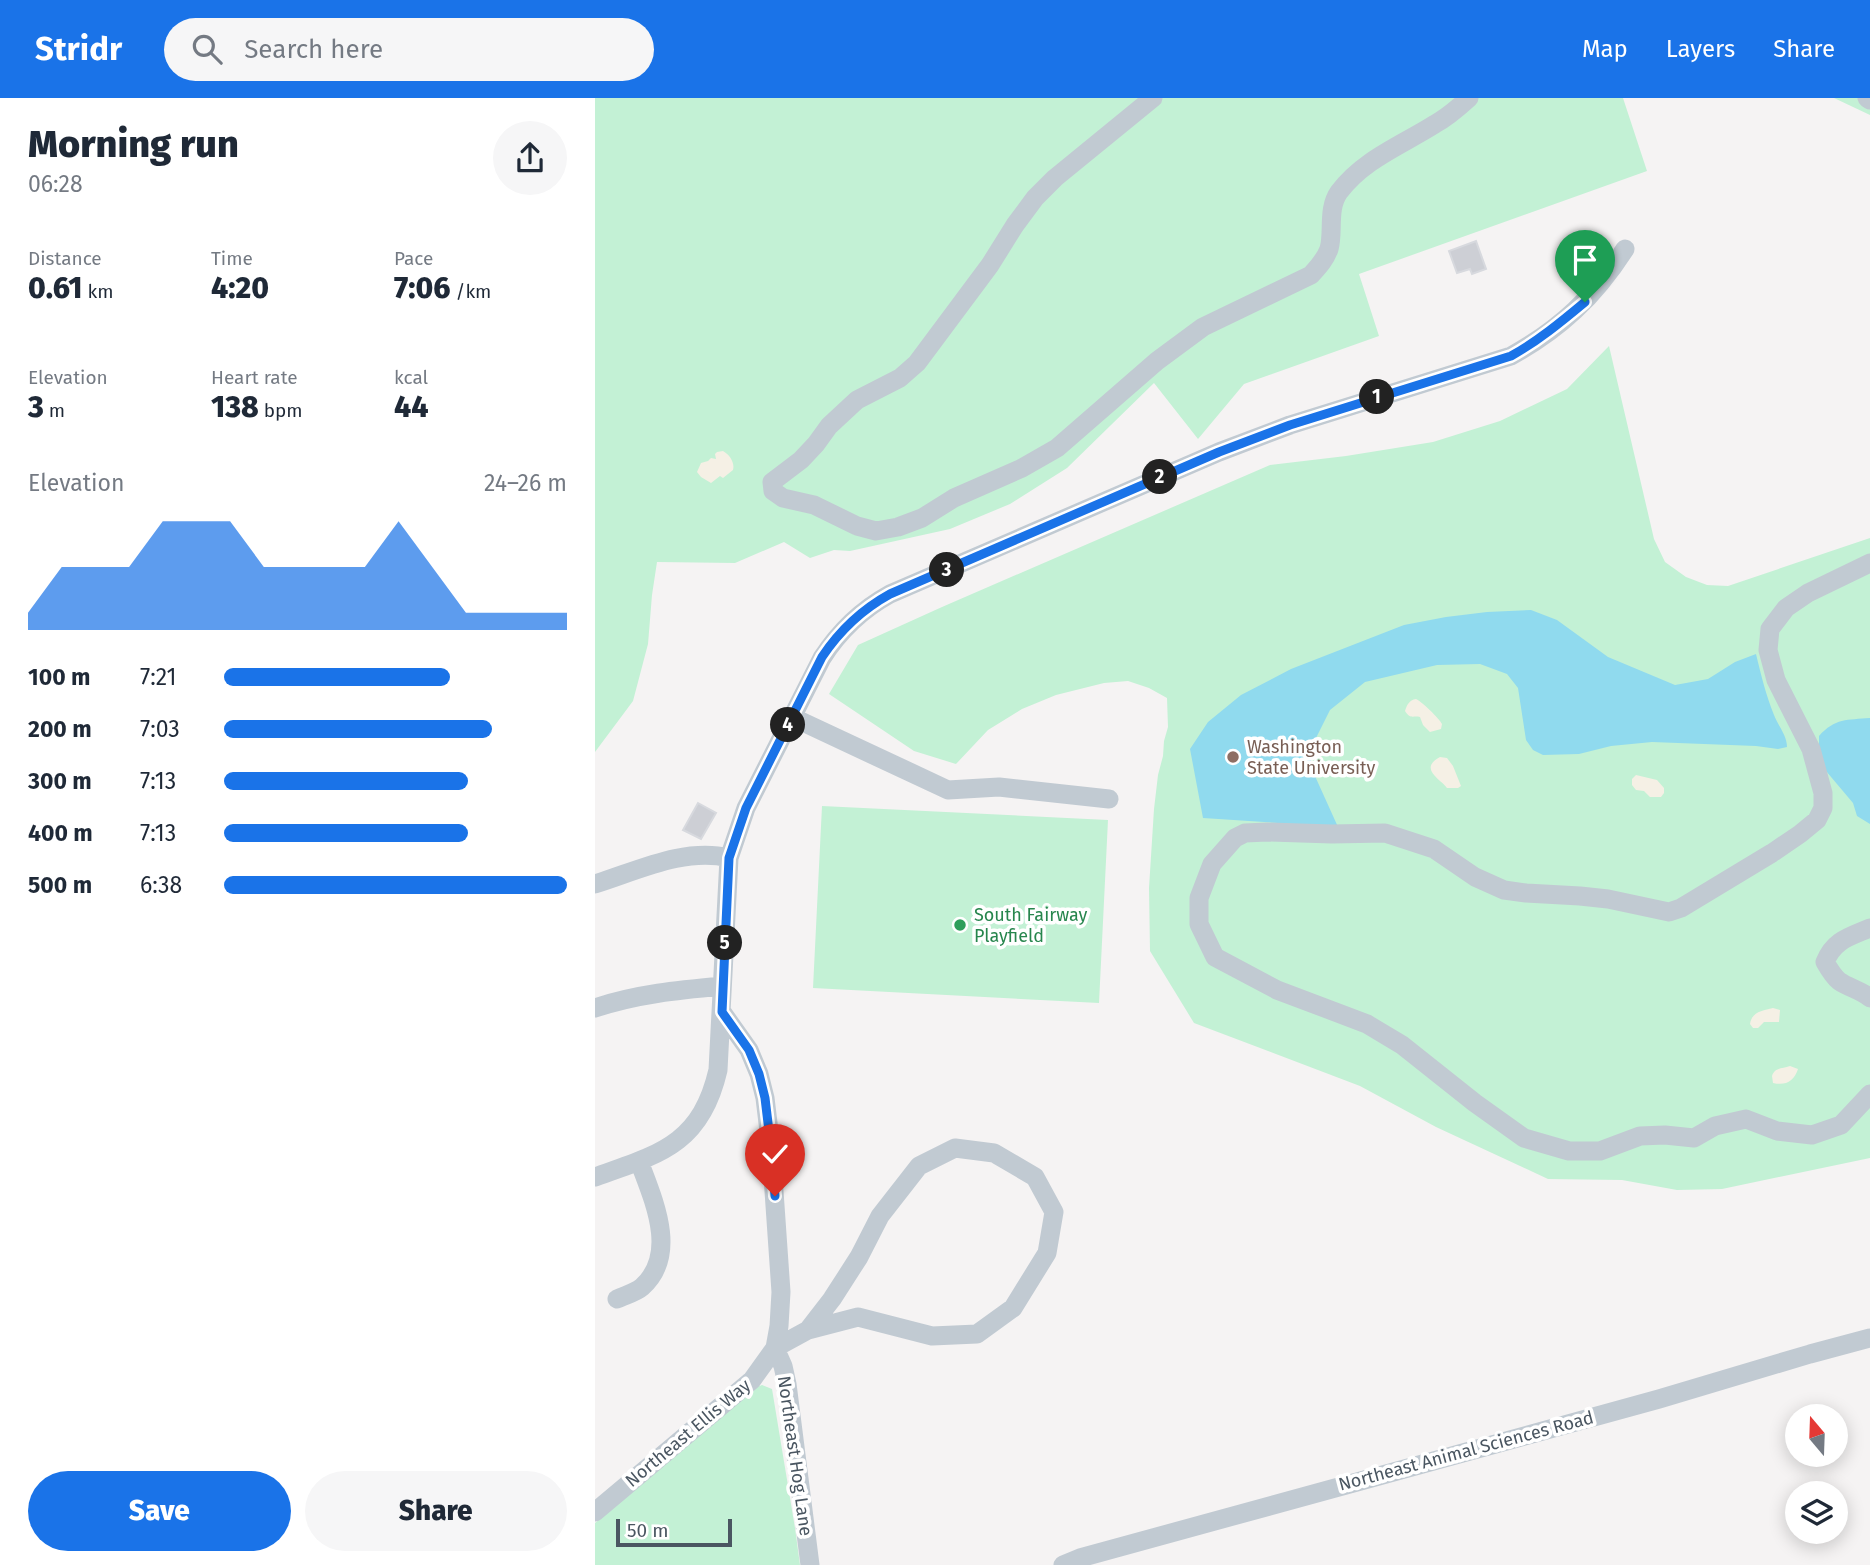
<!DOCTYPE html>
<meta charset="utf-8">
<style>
body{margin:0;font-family:"Fira Sans",sans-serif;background:#f6f6f7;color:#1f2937;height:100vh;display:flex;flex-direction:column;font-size:26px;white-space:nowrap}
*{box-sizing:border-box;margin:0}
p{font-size:23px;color:#747a83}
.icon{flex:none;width:38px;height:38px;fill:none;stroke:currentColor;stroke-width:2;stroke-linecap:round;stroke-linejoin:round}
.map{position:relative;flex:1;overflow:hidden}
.drawer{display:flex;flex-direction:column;background:#fff;width:595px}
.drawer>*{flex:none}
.needle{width:46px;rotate:341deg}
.buttons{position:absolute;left:1190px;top:1306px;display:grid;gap:14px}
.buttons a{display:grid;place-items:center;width:63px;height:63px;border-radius:50%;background:#fff;box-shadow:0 4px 18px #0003;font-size:35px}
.scale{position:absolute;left:21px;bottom:18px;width:116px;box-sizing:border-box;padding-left:7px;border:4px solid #4a5661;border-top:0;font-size:19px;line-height:24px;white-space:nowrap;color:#4a5661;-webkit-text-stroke:5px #fff;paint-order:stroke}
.pin{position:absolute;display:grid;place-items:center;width:60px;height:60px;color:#fff;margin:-72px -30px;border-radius:50% 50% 50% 0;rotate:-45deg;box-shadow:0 0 7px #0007}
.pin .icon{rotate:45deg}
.km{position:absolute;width:35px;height:35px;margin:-18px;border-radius:50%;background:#222;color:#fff;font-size:19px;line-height:35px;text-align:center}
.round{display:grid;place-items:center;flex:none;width:74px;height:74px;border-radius:37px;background:#f6f6f7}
.summary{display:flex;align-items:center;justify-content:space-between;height:119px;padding:0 28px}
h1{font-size:38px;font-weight:800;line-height:52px}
.stats{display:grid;grid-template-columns:repeat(3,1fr);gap:10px;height:119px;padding:7px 28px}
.stats div{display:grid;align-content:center}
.stats b{font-size:30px;font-weight:800}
.stats small{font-size:19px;font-weight:400}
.stats p{font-size:19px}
.chart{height:196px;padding:14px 28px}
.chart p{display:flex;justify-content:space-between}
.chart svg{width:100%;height:126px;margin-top:7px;fill:#1a73e8;opacity:.7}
.action{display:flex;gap:14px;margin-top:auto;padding:14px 28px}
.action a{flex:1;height:80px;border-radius:42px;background:#1a73e8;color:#fff;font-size:28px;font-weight:800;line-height:80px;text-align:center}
.action a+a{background:#f6f6f7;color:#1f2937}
ul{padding:0 28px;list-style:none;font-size:23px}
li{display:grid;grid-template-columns:112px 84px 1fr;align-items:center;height:52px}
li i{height:18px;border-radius:9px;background:#1a73e8}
header{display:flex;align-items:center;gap:42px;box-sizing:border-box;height:98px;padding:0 35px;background:#1a73e8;color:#fff}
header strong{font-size:33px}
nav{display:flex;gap:38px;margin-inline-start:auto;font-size:24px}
.search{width:490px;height:63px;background:#f6f6f7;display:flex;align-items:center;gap:18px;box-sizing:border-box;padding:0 24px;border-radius:38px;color:#747a83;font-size:26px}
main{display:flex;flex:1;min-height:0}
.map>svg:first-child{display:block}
.green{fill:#c3f1d5}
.sand{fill:#f5f0e5}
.water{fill:#90daee}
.building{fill:#cdcfd5;stroke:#d7d9de;stroke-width:2}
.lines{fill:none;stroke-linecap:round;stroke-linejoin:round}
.minor{stroke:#c1cad2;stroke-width:19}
.route-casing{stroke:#fff;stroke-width:14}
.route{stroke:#1a73e8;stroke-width:9}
.education-dot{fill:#8d6e63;stroke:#fff;stroke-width:2.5}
.leisure-dot{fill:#2e9e5b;stroke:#fff;stroke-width:2.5}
.labels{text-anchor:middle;stroke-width:7;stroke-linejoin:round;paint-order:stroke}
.education-label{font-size:18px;fill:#785e54;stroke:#fff;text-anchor:start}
.leisure-label{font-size:18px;fill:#27864d;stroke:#fff;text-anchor:start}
.street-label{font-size:18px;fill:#4a5661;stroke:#fff}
</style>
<header>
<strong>Stridr</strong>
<div class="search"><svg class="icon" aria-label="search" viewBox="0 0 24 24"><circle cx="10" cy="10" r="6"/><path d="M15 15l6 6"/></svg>Search here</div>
<nav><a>Map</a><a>Layers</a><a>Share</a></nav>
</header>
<main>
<section class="drawer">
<div class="summary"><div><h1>Morning run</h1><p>06:28</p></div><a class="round"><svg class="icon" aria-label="share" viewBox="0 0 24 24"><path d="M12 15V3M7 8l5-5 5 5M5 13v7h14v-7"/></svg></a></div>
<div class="stats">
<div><p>Distance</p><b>0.61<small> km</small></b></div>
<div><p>Time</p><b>4:20</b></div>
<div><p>Pace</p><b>7:06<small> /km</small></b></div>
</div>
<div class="stats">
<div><p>Elevation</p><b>3<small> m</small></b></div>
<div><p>Heart rate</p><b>138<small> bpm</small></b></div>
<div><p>kcal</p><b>44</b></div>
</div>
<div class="chart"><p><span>Elevation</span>24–26 m</p>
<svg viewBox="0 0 160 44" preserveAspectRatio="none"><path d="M0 44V38L10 22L20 22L30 22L40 6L50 6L60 6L70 22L80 22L90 22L100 22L110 6L120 22L130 38L140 38L150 38L160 38V44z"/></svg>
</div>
<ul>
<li><b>100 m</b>7:21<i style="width:66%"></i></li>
<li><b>200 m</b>7:03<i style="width:78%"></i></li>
<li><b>300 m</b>7:13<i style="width:71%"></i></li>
<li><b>400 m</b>7:13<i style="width:71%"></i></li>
<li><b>500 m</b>6:38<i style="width:100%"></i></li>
</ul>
<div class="action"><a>Save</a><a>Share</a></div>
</section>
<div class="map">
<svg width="1275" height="1467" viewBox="0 0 1275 1467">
<rect width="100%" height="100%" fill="#f5f3f3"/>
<path class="green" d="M 0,0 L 1028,0 L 1052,73 L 764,176 L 784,238 L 649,286 L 603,341 L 559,285 L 472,370 L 415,406 L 355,431 L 255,453 L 239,452 L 215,460 L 189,444 L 140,465 L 62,464 L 57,497 L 53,546 L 38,603 L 0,654 Z
M 1239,0 L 1275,0 L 1275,17 Z
M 1014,248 L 1059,441 L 1070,464 L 1091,479 L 1112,487 L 1133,488 L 1275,440 L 1275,1060 L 1127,1091 L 1082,1092 L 1027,1082 L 953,1081 L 841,1029 L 765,988 L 599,925 L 555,853 L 554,790 L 559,711 L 563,677 L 568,658 L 569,643 L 573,629 L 572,600 L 554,590 L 533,583 L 509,585 L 461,597 L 427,611 L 393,632 L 361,666 L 319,653 L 234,596 L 263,547 L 347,509 L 675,367 L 751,358 L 838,344 L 905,323 L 972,291 Z
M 227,708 L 513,722 L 504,905 L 218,890 Z
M 167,1287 L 177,1291 L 200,1430 L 205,1467 L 0,1467 L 0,1425 L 162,1289 Z"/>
<path class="sand" d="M 128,353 C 135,357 140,365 138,372 L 128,380 L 125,378 L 116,385 L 106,379 L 102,374 L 106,365 L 113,363 L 116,360 L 121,361 L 120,356 L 122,354 Z
M 821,601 C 825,602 845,621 847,626 L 846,631 L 835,634 L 828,627 L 825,619 C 818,617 816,622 810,613 C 812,607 814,602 821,601 Z
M 845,659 L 852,660 L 858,668 L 866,688 L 863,690 L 852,690 C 846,681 823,671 845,659 Z
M 1041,677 L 1062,682 L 1069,690 L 1069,695 L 1066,699 L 1055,699 L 1049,693 L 1041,692 L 1037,687 L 1037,681 Z
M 1178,910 L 1185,912 L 1184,924 L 1169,924 L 1163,930 L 1158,930 L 1155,926 C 1157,913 1168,913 1178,910 Z
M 1195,968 L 1203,971 C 1199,983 1191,988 1178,985 L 1177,978 C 1180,969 1187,971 1195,968 Z"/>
<path class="water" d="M 936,512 L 962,522 L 1013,559 L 1080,587 L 1113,581 L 1140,564 L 1161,556 C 1166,577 1171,597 1179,617 C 1183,628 1192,637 1192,649 L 1183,651 L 1161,648 L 1057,644 L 1016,648 L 984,656 L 948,657 L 938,652 L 931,642 L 923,590 L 912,576 L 885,566 L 842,567 L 770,584 L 735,612 L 721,640 L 715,667 L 743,729 L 608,720 L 595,651 L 613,624 L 646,597 L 696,571 L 809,527 L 851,519 L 892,514 Z
M 1275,620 L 1275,726 L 1262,718 L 1258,705 L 1231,673 L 1224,656 L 1224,638 C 1240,620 1252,622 1275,620 Z"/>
<path class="building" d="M 881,143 L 891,171 L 877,176 L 875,171 L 862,175 L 854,153 Z
M 103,705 L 121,715 L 106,741 L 88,732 Z"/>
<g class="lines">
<path class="minor" d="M 558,0 L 460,80 L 440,100 L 420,127 L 395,167 L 322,265 L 305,280 L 262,302 L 234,328 L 221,346 L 206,362 L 177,384 L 178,393 L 188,400 L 219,407 L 262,428 L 281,433 L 303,429 L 327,420 L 359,400 L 427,370 L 462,350 L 562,263 L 608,229 L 716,177 C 723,169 730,162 734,151 C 739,134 732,111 744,94 C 769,61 807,47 840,26 C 853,19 863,10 874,0
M 1272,0 L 1275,2
M 1275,465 L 1213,495 L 1191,510 L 1175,531 L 1173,552 L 1181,582 L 1216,651 L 1228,695 L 1228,710 L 1222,722 L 1205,736 L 1177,755 L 1086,810 L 1074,814 L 1013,801 L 985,798 L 931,795 L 909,792 L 880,779 L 839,751 L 790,735 L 737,736 L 672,734 L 650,735 L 640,740 L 617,766 L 604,800 L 604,826 L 620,859 L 682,892 L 772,926 L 807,947 L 880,1005 L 929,1040 L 974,1053 L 1005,1053 L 1045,1038 L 1070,1037 L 1099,1040 L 1120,1028 L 1151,1021 L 1182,1033 L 1217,1037 L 1246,1027 L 1275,996
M 197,619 L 353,692 L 404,689 L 514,701
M 0,786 C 42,773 90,749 134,760
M 1275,830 C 1254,839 1239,842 1230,864 C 1234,871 1238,878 1244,883 C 1254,890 1266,892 1275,900
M 0,910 C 42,896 84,892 127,888
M 0,1079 C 65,1056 106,1046 123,972 L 134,760 L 151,710 L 227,560 C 245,532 266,512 295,496 L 624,354 L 695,327 L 916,258 C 965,231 999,199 1030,151
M 22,1201 C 30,1197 40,1195 47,1189 C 84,1156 58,1101 44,1063
M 180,1250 L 213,1232 L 263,1219 L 337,1238 L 382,1236 L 418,1210 L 452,1155 L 459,1114 L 440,1079 L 399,1055 L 360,1050 L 324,1068 L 285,1118 L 264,1159 L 237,1201 L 213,1232
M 180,1250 L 188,1268 L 192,1286 L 215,1467
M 0,1414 L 157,1282 L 180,1250 L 184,1228 L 186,1194 L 176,1050 L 170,1000 L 164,976 L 154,952 L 127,914
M 468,1467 L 485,1460 L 1064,1301 L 1215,1256 L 1275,1240"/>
</g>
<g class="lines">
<g class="route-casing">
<path id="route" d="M 180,1098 L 176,1050 L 170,1000 L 164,976 L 154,952 L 127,914 L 134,760 L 151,710 L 227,559 C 245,532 266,512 295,496 L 624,354 L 695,327 L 916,258 C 943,243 966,224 990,204"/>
</g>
<use href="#route" class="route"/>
</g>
<circle class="education-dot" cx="638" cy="659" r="7"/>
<circle class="leisure-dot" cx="365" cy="827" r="7"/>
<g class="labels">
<g class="education-label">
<text x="652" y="655">Washington<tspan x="652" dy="21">State University</tspan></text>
</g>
<g class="leisure-label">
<text x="379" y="823">South Fairway<tspan x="379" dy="21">Playfield</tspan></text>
</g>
<g class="street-label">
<text transform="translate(93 1335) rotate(-40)" y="6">Northeast Ellis Way</text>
<text transform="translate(871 1353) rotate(-15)" y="6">Northeast Animal Sciences Road</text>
<text transform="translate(200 1358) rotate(82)" y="6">Northeast Hog Lane</text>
</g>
</g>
</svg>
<div class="buttons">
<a><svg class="needle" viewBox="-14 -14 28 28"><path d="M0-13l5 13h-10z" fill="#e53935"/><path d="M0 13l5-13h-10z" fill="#747a83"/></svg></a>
<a><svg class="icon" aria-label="layers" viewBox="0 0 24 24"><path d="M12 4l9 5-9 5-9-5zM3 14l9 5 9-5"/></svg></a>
</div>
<div class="scale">50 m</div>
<div class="pin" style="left:990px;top:204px;background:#1e9e55"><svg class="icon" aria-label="arrive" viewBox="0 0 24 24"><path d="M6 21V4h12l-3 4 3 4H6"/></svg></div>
<div class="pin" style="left:180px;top:1098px;background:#d93025"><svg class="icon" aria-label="check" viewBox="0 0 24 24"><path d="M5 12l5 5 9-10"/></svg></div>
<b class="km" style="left:782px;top:299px">1</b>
<b class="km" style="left:565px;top:379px">2</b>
<b class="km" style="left:352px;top:472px">3</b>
<b class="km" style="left:193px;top:627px">4</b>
<b class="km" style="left:130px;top:845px">5</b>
</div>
</main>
